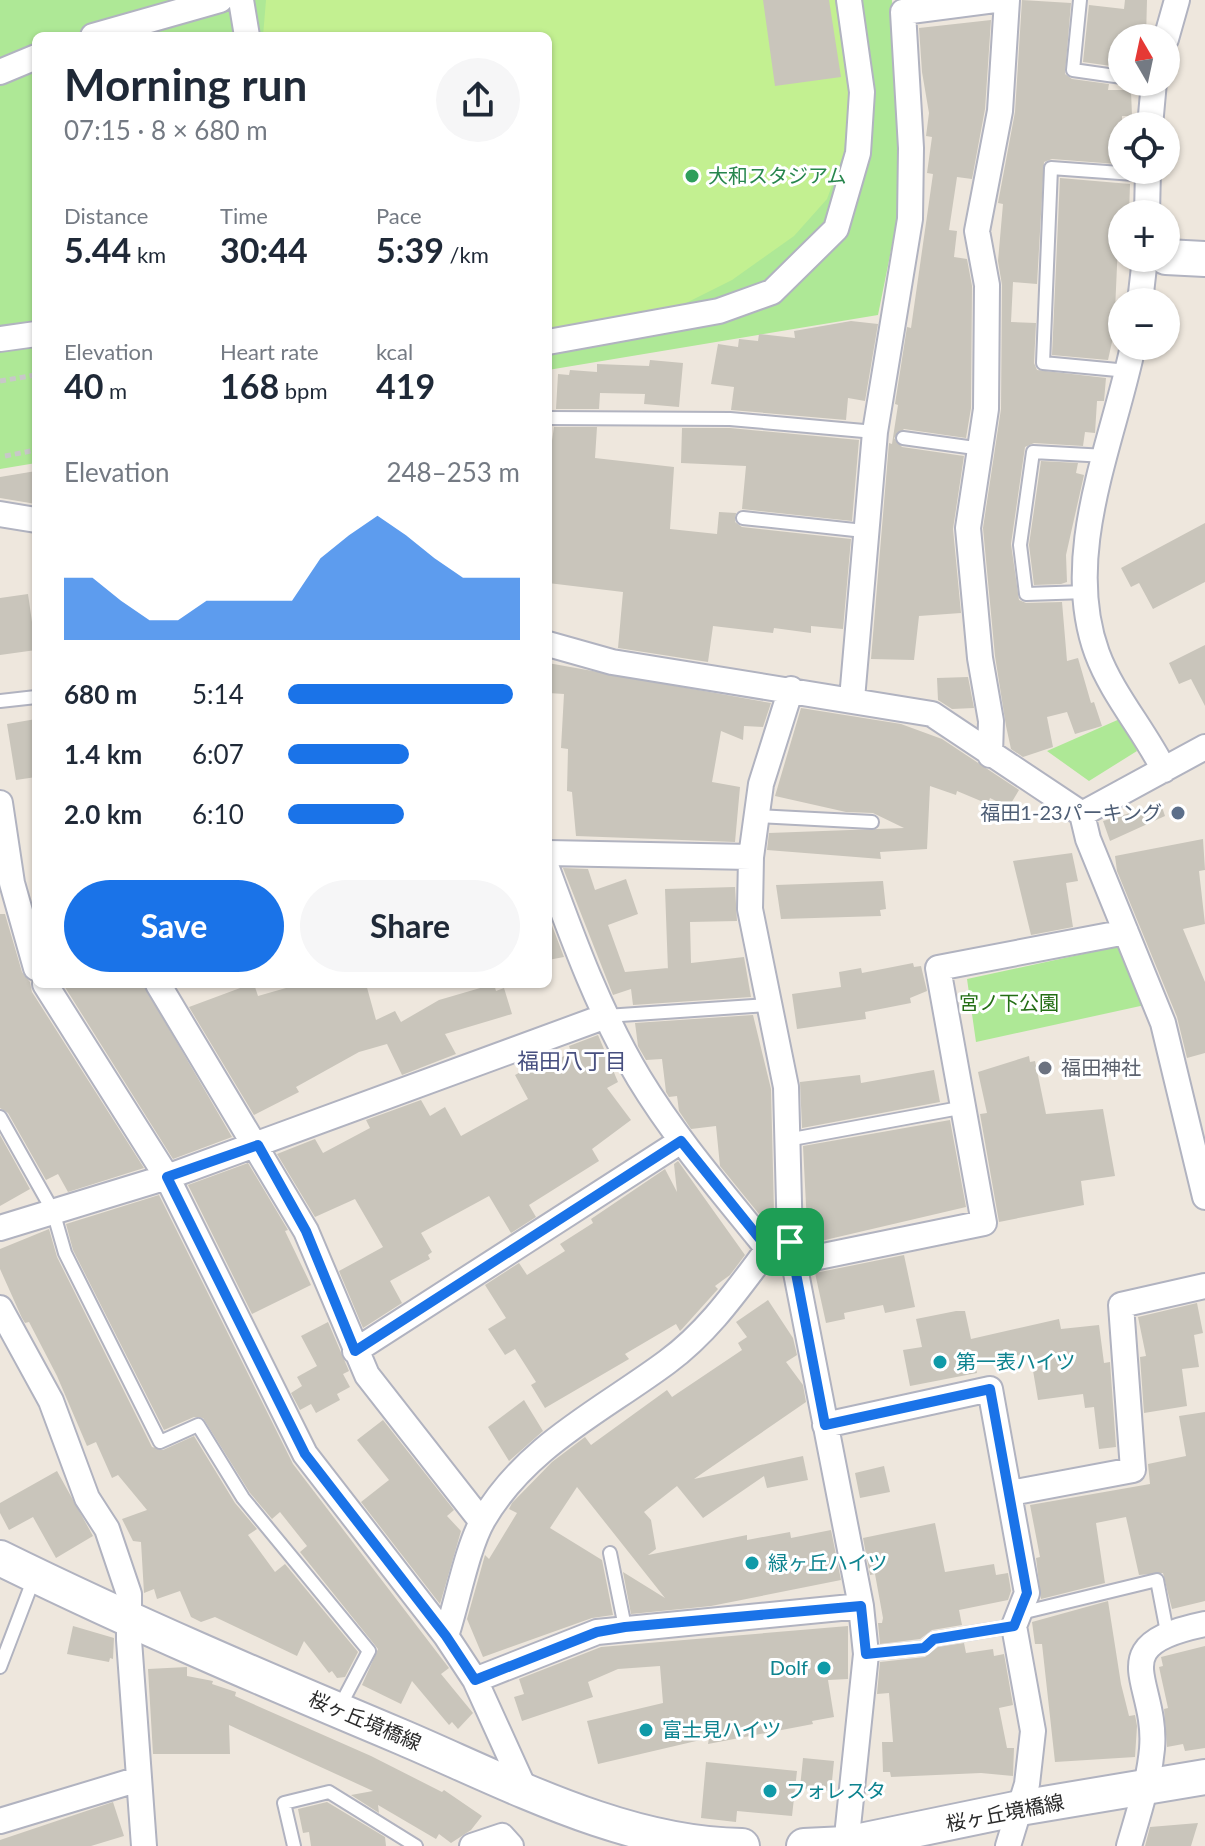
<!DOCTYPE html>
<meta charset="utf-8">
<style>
body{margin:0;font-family:Lato,"Noto Sans JP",sans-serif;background:#f6f6f7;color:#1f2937;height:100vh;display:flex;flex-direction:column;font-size:30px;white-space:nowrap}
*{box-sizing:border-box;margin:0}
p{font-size:26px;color:#747a83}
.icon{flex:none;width:44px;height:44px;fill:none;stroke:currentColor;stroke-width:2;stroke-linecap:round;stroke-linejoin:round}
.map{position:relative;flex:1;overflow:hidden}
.details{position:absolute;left:32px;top:32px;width:520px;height:956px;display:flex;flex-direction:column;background:#fff;border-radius:12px;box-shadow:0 2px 6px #0004}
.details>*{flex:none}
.needle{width:52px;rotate:351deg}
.controls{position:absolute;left:1108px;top:24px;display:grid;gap:16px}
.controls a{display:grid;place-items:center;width:72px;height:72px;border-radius:50%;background:#fff;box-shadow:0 2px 6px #0004;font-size:40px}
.pin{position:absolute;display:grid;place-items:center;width:68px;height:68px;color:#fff;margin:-34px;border-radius:16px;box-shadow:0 4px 12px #0006}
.round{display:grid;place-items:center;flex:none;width:84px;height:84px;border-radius:42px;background:#f6f6f7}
.overview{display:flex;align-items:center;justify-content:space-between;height:136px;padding:0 32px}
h1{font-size:44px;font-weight:700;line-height:60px}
.stats{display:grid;grid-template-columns:repeat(3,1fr);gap:12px;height:136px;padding:8px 32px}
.stats div{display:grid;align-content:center}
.stats b{font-size:34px;font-weight:700}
.stats small{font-size:22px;font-weight:400}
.stats p{font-size:22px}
.chart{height:224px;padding:16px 32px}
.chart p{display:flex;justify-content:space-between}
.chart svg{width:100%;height:144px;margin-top:8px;fill:#1a73e8;opacity:.7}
.cta{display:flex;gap:16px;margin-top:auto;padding:16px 32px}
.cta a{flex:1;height:92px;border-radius:48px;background:#1a73e8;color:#fff;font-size:32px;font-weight:700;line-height:92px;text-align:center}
.cta a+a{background:#f6f6f7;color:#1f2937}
ul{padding:0 32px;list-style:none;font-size:26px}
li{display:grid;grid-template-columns:128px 96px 1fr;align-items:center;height:60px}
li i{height:20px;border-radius:10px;background:#1a73e8}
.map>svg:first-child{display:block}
.green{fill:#aee896}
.pitch{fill:#c3f091}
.building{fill:#c9c5bb}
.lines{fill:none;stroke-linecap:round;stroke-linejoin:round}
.lane-casing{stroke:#b1b3c0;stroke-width:16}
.street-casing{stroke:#b1b3c0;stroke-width:28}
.secondary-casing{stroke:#b1b3c0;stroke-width:38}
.path{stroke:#c8c8c8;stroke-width:5;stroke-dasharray:6 4;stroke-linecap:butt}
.lane{stroke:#fff;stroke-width:12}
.street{stroke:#fff;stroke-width:24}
.secondary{stroke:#fff;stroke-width:34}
.route-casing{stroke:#fff;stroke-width:16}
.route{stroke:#1a73e8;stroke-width:10}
.leisure-dot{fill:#2e9e5b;stroke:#fff;stroke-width:3}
.service-dot{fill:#5c6f8a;stroke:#fff;stroke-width:3}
.worship-dot{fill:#6b7280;stroke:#fff;stroke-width:3}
.culture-dot{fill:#0f9aa8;stroke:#fff;stroke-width:3}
.labels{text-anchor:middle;stroke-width:6;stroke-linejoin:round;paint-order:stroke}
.leisure-label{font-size:20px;fill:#27864d;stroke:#fff;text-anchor:start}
.service-label{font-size:20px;fill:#4e5e75;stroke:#fff;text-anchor:end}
.park-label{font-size:20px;fill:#246e15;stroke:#fff}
.worship-label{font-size:20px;fill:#5b616d;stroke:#fff;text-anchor:start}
.culture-label{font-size:20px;fill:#0d838f;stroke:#fff;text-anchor:start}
.street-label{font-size:20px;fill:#2b2b2b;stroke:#fff}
.neighbourhood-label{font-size:22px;fill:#485080;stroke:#fff}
</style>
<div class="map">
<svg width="1205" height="1846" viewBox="0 0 1205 1846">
<rect width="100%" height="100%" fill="#eee7dd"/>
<path class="green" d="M 0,0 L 892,0 L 901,201 L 878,315 L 548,370 L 548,36 L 36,36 L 36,463 L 0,469 Z
M 1122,718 L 1137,751 L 1089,781 L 1047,751 Z
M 1120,946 L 1145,1005 L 976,1042 L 967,979 Z"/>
<path class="pitch" d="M 266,0 L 835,0 L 849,98 L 844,153 L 827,199 L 794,236 L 732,280 L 672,310 L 548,330 L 548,36 L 263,36 Z"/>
<path class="building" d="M 763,0 L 829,0 L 841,77 L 775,86 Z
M 1022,0 L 1071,3 L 1065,74 L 1072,79 L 1109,84 L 1108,90 L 1131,90 L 1132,116 L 1122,116 L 1122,144 L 1117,144 L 1116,164 L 1052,159 L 1044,162 L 1037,284 L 1013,282 L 1011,322 L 1036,323 L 1034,363 L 1037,370 L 1106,378 L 1104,401 L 1097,401 L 1095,433 L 1085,432 L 1083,446 L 1034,443 L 1025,447 L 1011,544 L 1019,600 L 1026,603 L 1062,602 L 1067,661 L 1078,658 L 1091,703 L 1094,702 L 1102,726 L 1075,734 L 1067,712 L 1047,717 L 1053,747 L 1023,757 L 1011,749 L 1006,726 L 995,656 L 983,528 L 1001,409 L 1002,285 L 998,261 L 1003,204 L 998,203 L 1015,112 Z
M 1125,0 L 1147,0 L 1146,38 L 1122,38 L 1122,48 L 1114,47 L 1111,66 L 1083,62 L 1089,5 L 1124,9 Z
M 991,20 L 985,109 L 972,179 L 957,177 L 949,230 L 957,231 L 954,257 L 967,259 L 972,286 L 971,408 L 966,438 L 904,429 L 894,438 L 902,447 L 964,456 L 953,529 L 961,613 L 919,616 L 914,660 L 871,659 L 889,443 L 892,444 L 898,405 L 895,404 L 907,327 L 911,328 L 933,174 L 927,173 L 932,137 L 926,136 L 929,113 L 922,72 L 919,28 Z
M 1060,178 L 1130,184 L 1129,214 L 1122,214 L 1119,222 L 1114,333 L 1108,360 L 1052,355 Z
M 851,321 L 878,324 L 865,401 L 848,398 L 846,420 L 731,410 L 734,387 L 711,384 L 718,344 L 738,347 L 739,339 L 758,341 L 759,334 L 795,338 L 794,331 Z
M 650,360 L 683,363 L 679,407 L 644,404 L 645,394 L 600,393 L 599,409 L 556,409 L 558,374 L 569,375 L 570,370 L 597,372 L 597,364 L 649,366 Z
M 554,427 L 597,427 L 595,458 L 674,467 L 670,529 L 717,534 L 719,512 L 736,513 L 735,522 L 742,527 L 851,539 L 843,629 L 811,626 L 811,633 L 774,628 L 773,633 L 713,626 L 708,662 L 618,648 L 623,592 L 548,583 L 548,468 Z
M 682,428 L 730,428 L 859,440 L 852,521 L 742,509 L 746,466 L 681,463 Z
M 1041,461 L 1078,463 L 1076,473 L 1084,475 L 1066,555 L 1067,582 L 1061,584 L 1034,585 L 1029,545 Z
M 36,471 L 36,504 L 0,498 L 0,477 Z
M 1205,523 L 1205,582 L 1153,609 L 1139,583 L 1131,587 L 1121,568 Z
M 28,594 L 36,650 L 0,655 L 0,598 Z
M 1205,645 L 1205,706 L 1191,679 L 1179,684 L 1169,663 Z
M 548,663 L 771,703 L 763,727 L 744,726 L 743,740 L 721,731 L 712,782 L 740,787 L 735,842 L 576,836 L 572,792 L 567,791 L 568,749 L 561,748 L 564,694 L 548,693 Z
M 968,677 L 974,708 L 952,709 L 938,700 L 937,678 Z
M 801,708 L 901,724 L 942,739 L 1019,790 L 1010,805 L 1004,805 L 990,798 L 988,804 L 957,791 L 956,795 L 930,786 L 927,849 L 880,852 L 881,859 L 767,850 L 769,833 L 904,828 L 873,813 L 846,812 L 775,796 Z
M 36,719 L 36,777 L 16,780 L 7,724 Z
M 1161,804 L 1165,816 L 1110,841 L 1103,821 Z
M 1203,839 L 1205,870 L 1199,871 L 1205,924 L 1183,929 L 1205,982 L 1205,1053 L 1187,1058 L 1177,1017 L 1117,871 L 1115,856 Z
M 1072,853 L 1078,881 L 1066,883 L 1073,927 L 1031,935 L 1013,861 Z
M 563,868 L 588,869 L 595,890 L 626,879 L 638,914 L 608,925 L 625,972 L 668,968 L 668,971 L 665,889 L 735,887 L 737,921 L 690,922 L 691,963 L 744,957 L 751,997 L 633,1005 L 631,989 L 613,995 Z
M 883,881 L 886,909 L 880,910 L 881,916 L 781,919 L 776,885 Z
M 0,914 L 5,914 L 22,972 L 30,982 L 32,992 L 144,1168 L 68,1192 L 58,1174 L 46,1180 L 8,1113 L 0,1108 Z
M 548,923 L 551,923 L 564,957 L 548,960 Z
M 913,963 L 914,967 L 921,966 L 927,991 L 910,998 L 911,1003 L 865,1012 L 866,1019 L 797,1029 L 792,994 L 841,987 L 839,972 L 861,968 L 862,973 Z
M 63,984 L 143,984 L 232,1137 L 173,1159 Z
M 251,984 L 254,984 L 258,996 L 300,984 L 366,984 L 376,1020 L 395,1011 L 401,1022 L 439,1000 L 494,984 L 496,991 L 504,988 L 512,1014 L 445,1034 L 456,1054 L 402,1075 L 387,1044 L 359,1052 L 296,1087 L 299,1092 L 254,1115 L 189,1007 Z
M 753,1015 L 771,1089 L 774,1212 L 759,1214 L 720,1166 L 716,1126 L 691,1129 L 679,1111 L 677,1096 L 669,1097 L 666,1092 L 662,1059 L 646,1060 L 638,1046 L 635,1023 Z
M 598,1035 L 618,1082 L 607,1088 L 631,1120 L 592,1149 L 599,1161 L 529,1205 L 536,1217 L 511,1233 L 489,1196 L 421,1233 L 432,1252 L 428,1255 L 430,1259 L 390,1281 L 402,1303 L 363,1328 L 339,1271 L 383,1247 L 355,1199 L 315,1217 L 277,1154 L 315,1139 L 323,1153 L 370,1128 L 366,1120 L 421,1100 L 430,1116 L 445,1107 L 461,1136 L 528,1099 L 515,1075 L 532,1066 L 536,1072 L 571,1052 L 569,1046 Z
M 1029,1056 L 1030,1062 L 1035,1061 L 1046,1114 L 1103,1109 L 1115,1176 L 1081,1181 L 1084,1205 L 999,1222 L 980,1114 L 987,1113 L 978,1072 Z
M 934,1070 L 940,1102 L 802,1128 L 800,1082 L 860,1075 L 861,1083 Z
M 950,1120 L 966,1207 L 808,1244 L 803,1146 Z
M 0,1135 L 30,1189 L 0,1206 Z
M 678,1161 L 745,1255 L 730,1275 L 715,1286 L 718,1289 L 682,1329 L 680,1331 L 676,1324 L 625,1354 L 629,1359 L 545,1408 L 531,1385 L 536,1382 L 515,1349 L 505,1355 L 488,1329 L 506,1318 L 485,1285 L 519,1263 L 527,1275 L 565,1251 L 560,1244 L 593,1223 L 591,1219 L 665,1169 L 677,1192 L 674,1164 Z
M 248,1163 L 288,1230 L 285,1231 L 311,1285 L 252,1314 L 188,1185 Z
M 159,1195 L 293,1464 L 449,1668 L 441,1674 L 473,1713 L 458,1729 L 452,1722 L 449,1725 L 412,1681 L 401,1704 L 362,1685 L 378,1649 L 300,1552 L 307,1546 L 280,1512 L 272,1519 L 250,1493 L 203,1418 L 194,1417 L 164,1430 L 73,1250 L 66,1224 Z
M 49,1229 L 57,1257 L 152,1447 L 163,1450 L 194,1436 L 235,1503 L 257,1529 L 248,1535 L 275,1572 L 285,1564 L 358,1652 L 345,1677 L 337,1678 L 332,1671 L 329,1673 L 304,1641 L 297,1656 L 215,1617 L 201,1622 L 191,1617 L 180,1591 L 157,1599 L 154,1589 L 144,1593 L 141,1542 L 133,1541 L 122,1519 L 147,1510 L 118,1475 L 112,1478 L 96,1442 L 87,1446 L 57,1376 L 29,1322 L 25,1323 L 22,1318 L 0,1269 L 0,1249 Z
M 904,1255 L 915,1307 L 885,1313 L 883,1305 L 844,1313 L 845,1319 L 826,1323 L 815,1273 Z
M 768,1300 L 793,1338 L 797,1355 L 786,1362 L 803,1385 L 806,1402 L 694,1479 L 803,1456 L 808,1480 L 767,1488 L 764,1476 L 703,1518 L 677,1486 L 644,1512 L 651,1520 L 656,1549 L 648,1555 L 747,1535 L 747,1540 L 790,1532 L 791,1538 L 831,1530 L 841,1580 L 711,1606 L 631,1614 L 623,1572 L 665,1598 L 577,1487 L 550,1528 L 602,1560 L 613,1615 L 592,1618 L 483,1657 L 467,1619 L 485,1555 L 489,1559 L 517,1513 L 509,1509 L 512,1503 L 552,1462 L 585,1437 L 591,1445 L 667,1390 L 672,1397 L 742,1350 L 738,1343 L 747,1337 L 736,1322 Z
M 1197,1303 L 1203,1333 L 1194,1335 L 1199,1367 L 1182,1369 L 1187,1406 L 1144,1413 L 1140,1357 L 1146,1356 L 1138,1317 Z
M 956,1311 L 965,1311 L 971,1339 L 1059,1319 L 1061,1329 L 1099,1325 L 1104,1363 L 1110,1362 L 1116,1447 L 1099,1449 L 1094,1407 L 1085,1408 L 1083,1394 L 1038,1400 L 1030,1353 L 975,1364 L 977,1373 L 910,1386 L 903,1350 L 922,1347 L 916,1319 Z
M 328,1322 L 349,1371 L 343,1374 L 350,1387 L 337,1394 L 340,1400 L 316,1413 L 311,1404 L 300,1410 L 291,1393 L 302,1386 L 297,1377 L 317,1366 L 301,1336 Z
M 524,1400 L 543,1431 L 509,1461 L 488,1427 Z
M 1205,1412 L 1205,1601 L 1172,1609 L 1163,1573 L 1139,1575 L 1126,1517 L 1096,1523 L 1105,1583 L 1041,1599 L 1036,1558 L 1040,1557 L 1030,1505 L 1150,1484 L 1148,1464 L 1186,1456 L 1179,1416 Z
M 383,1420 L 454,1510 L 447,1516 L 461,1531 L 440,1604 L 361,1502 L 389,1480 L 357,1440 Z
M 884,1466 L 890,1492 L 860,1498 L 855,1473 Z
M 57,1471 L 93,1536 L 56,1558 L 33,1517 L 9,1530 L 0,1513 L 0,1503 Z
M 935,1523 L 945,1572 L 994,1564 L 996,1575 L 1008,1573 L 1011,1591 L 1008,1600 L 959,1610 L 962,1625 L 932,1630 L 920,1639 L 880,1644 L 878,1623 L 882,1623 L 883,1618 L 875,1574 L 870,1575 L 863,1538 Z
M 1108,1601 L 1121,1684 L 1129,1716 L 1135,1715 L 1137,1726 L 1135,1757 L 1055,1762 L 1042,1644 L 1035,1644 L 1032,1622 Z
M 73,1626 L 114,1638 L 113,1659 L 110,1658 L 109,1662 L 67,1654 Z
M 848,1626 L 848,1679 L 828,1680 L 834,1717 L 812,1721 L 813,1724 L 708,1744 L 709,1738 L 598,1764 L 587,1721 L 663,1703 L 660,1666 L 618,1669 L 588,1682 L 593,1697 L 522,1721 L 514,1697 L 524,1694 L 519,1679 L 601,1647 Z
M 964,1643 L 966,1653 L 993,1649 L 994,1656 L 1004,1654 L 1013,1705 L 999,1708 L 1007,1748 L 1014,1748 L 1013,1776 L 981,1773 L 891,1777 L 890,1772 L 883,1772 L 882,1742 L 893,1742 L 889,1693 L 877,1694 L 880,1662 L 925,1657 L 938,1647 Z
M 1205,1646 L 1205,1748 L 1185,1751 L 1183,1744 L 1167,1747 L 1164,1709 L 1168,1708 L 1159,1667 L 1163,1666 L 1161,1657 Z
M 187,1667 L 187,1676 L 213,1681 L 212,1684 L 236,1692 L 235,1696 L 371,1756 L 442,1792 L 444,1790 L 482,1816 L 471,1830 L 451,1843 L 439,1834 L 436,1839 L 378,1805 L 379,1813 L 351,1795 L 373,1791 L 229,1725 L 230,1754 L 153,1754 L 148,1669 Z
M 803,1758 L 834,1761 L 831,1791 L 800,1788 Z
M 706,1762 L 797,1771 L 792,1816 L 737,1811 L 736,1822 L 701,1818 Z
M 113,1802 L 124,1836 L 91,1846 L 0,1846 L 0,1840 Z
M 327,1802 L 385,1837 L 386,1846 L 311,1846 L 309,1832 L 303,1833 L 298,1809 Z
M 1198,1823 L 1191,1846 L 1145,1846 L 1150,1827 Z"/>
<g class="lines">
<g class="lane-casing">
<path id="lane" d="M 1080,0 L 1073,70 L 1122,77
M 1128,371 L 1043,363 L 1051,168 L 1148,175
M 548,418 L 730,419 L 875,432
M 903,438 L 982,449
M 743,518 L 864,531
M 1086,592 L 1026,594 L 1020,545 L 1033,452 L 1106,456
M 0,701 L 36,697
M 755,816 L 872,822
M 606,1016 L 768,1005
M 0,1117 L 53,1211 L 65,1253 L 160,1442 L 198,1425 L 243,1498 L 369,1651 L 339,1708
M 787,1140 L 965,1107
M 610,1553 L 625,1627
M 1021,1613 L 1157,1580 L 1167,1632
M 866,1654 L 924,1648 L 934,1639 L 1014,1626
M 0,1667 L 34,1578
M 294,1846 L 284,1803 L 329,1792 L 416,1846"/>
</g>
<g class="street-casing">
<path id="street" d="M 241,0 L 247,36
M 93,36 L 220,0
M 1166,39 L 1177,0
M 0,72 L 36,57
M 1150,126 L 1154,82
M 1147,214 L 1148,170
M 1140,302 L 1145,258
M 0,339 L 36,334
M 548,342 L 719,311 L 772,292 L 836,229 L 858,153 L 862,92 L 849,0
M 1133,346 C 1113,443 1061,554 1097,653 C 1112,694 1144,730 1164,770
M 0,514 L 36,520
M 548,644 L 612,662 L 932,714 L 1082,814 L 1088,839 L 1163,1023 L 1205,1197
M 791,689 L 761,784 L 751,857 L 750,909 L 786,1087 L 790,1242 L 861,1606 L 866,1654 L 846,1846
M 852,699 L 875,432 L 910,219 L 911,148 L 903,12 L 995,0
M 990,755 L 991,721 L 980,658 L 968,528 L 986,409 L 987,285 L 977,231 L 1000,111 L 1007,0
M 0,803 L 12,883 L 36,968
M 1082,814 L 1205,747
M 548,853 L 751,857
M 548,871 C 574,942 600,1013 639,1078 C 676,1139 723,1193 768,1249 L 780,1245
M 45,984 L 167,1177 L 305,1454 L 446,1636 L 475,1680 L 525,1790
M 158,984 L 306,1231 L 367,1375 L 482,1522
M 0,1228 L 167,1177 L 606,1016
M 794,1262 L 984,1223 L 938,968 L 1126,932
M 0,1308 L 51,1401 L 87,1498 L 107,1529 L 129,1594 L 129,1640 L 144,1846
M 355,1351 L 681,1141
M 825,1425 L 990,1389 L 1027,1593 L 1014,1626 L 1033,1731 L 1027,1784 L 1008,1846
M 1011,1493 L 1133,1470 L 1121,1305 L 1205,1286
M 446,1636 C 457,1603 467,1548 483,1520 C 526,1446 601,1411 667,1362 C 709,1331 737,1290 768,1249
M 475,1680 L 597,1632 L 861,1606
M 0,1821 L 139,1779
M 472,1846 L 502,1836 L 511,1846
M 1129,1846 C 1138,1815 1149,1782 1152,1749 C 1158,1680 1099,1646 1205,1624"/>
</g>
<g class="secondary-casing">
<path id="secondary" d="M 1166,257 L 1205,259
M 0,1558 C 132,1623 268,1681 404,1738 C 509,1783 625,1845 742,1846
M 804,1846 L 846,1844 L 1020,1808 L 1205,1777"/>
</g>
<path class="path" d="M 0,381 L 36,375
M 5,456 L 36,450"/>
<use href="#lane" class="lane"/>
<use href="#street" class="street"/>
<use href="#secondary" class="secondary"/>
</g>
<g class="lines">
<g class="route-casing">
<path id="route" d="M 681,1141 L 768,1249 L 790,1242 L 825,1425 L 990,1389 L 1027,1593 L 1014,1626 L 934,1639 L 924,1648 L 866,1654 L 861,1606 L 625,1627 L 597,1632 L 475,1680 L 446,1636 L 305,1454 L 167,1177 L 258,1145 L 306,1231 L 355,1351 Z"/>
</g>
<use href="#route" class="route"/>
</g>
<circle class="leisure-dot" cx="692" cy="176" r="8"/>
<circle class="service-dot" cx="1178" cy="813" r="8"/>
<circle class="worship-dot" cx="1045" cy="1068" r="8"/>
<g class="culture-dot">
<circle cx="940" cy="1362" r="8"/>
<circle cx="752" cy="1563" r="8"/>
<circle cx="824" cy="1668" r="8"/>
<circle cx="646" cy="1730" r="8"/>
<circle cx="770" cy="1791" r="8"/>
</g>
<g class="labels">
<g class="leisure-label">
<text x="708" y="183">大和スタジアム</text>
</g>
<g class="service-label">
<text x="1162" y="820">福田1-23パーキング</text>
</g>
<g class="park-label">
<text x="1009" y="1010">宮ノ下公園</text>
</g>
<g class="worship-label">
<text x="1061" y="1075">福田神社</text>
</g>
<g class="culture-label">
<text x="956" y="1369">第一表ハイツ</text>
<text x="768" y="1570">緑ヶ丘ハイツ</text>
<text x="808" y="1675" text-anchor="end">Dolf</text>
<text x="662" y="1737">富士見ハイツ</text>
<text x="786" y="1798">フォレスタ</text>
</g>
<g class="street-label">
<text transform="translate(365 1721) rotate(23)" y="7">桜ヶ丘境橋線</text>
<text transform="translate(1005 1813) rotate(-11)" y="7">桜ヶ丘境橋線</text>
</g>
<g class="neighbourhood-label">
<text x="572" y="1069">福田八丁目</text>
</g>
</g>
</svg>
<div class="controls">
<a><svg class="needle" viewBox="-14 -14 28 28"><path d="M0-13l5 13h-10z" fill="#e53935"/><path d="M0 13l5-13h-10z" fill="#747a83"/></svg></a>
<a><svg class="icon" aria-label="locate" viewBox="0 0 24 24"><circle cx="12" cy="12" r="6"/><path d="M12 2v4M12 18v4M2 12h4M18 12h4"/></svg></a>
<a>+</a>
<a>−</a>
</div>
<div class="pin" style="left:790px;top:1242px;background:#1e9e55"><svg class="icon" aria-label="arrive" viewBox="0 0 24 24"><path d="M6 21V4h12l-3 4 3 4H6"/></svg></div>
<section class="details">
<div class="overview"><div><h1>Morning run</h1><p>07:15 · 8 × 680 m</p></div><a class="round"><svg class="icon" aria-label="share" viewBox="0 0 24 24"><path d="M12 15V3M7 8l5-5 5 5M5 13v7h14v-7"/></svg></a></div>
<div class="stats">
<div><p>Distance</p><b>5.44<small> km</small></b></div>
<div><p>Time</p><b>30:44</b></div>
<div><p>Pace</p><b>5:39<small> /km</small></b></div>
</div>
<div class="stats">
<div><p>Elevation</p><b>40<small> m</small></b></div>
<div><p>Heart rate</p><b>168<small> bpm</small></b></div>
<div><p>kcal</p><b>419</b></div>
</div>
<div class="chart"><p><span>Elevation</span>248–253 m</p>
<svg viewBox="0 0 160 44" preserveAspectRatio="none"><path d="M0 44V25L10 25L20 32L30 38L40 38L50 32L60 32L70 32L80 32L90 19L100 12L110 6L120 12L130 19L140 25L150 25L160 25V44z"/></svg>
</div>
<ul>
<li><b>680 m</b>5:14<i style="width:97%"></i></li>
<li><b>1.4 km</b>6:07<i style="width:52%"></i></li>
<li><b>2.0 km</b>6:10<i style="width:50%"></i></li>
</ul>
<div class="cta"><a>Save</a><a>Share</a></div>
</section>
</div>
